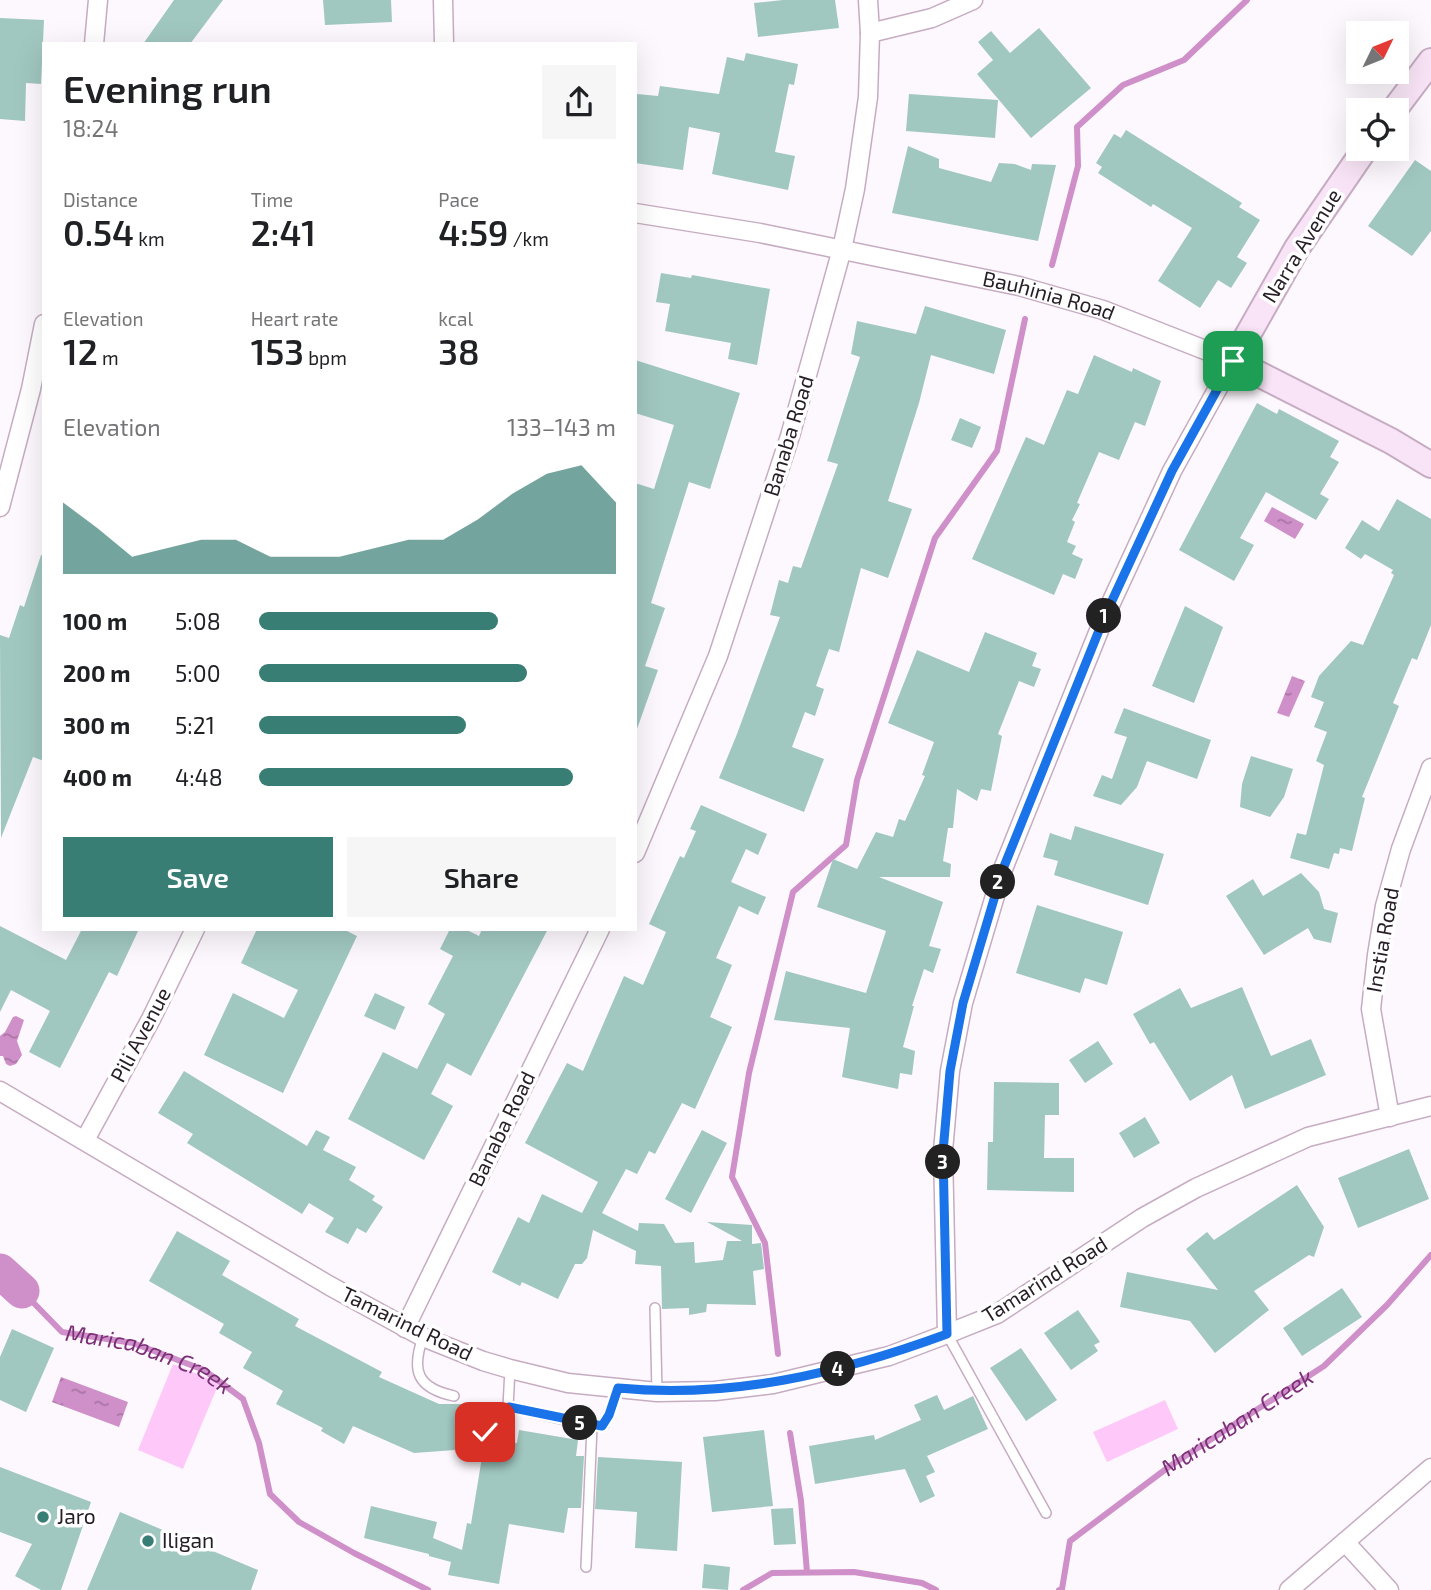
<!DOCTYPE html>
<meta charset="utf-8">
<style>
body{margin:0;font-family:"Exo 2",sans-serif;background:#f6f6f6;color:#202124;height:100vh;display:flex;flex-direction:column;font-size:26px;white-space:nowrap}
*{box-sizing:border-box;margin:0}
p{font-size:23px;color:#757577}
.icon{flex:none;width:38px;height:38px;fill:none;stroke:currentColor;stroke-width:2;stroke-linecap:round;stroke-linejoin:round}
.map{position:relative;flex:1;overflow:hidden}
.side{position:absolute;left:42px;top:42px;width:595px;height:889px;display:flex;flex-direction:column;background:#fff;border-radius:0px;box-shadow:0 7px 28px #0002}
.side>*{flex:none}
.needle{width:46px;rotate:47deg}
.buttons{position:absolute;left:1346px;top:21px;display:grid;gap:14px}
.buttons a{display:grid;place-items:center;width:63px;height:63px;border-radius:0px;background:#fff;box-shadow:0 7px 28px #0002;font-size:35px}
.pin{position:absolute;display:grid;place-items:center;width:60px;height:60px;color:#fff;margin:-30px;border-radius:14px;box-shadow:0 4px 10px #0006}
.km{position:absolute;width:35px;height:35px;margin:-18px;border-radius:50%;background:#222;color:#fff;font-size:19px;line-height:35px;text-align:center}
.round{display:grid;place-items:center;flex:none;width:74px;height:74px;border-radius:0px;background:#f6f6f6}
.overview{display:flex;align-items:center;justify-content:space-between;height:119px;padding:0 21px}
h1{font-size:38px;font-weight:600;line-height:52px}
.figures{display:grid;grid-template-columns:repeat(3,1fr);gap:10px;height:119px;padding:7px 21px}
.figures div{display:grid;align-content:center}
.figures b{font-size:35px;font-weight:600}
.figures small{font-size:19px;font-weight:400}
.figures p{font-size:19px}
.chart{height:196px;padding:14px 21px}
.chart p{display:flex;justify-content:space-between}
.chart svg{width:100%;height:126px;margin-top:7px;fill:#397e74;opacity:.7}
.primary-button{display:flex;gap:14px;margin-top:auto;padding:14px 21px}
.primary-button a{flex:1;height:80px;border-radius:0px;background:#397e74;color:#fff;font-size:28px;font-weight:600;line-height:80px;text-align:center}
.primary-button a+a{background:#f6f6f6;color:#202124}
ul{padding:0 21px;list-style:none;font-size:23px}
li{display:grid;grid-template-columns:112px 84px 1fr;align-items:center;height:52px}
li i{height:18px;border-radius:9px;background:#397e74}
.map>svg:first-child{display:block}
.pitch{fill:#fec9f8}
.water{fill:url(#water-ripples)}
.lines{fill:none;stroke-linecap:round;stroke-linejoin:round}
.stream{stroke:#cf8fc9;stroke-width:6}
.river{stroke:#cf8fc9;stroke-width:35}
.building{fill:#a0c7c0}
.lane-casing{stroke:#c6acc2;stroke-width:12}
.street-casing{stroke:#c6acc2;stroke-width:21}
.secondary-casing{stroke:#c6acc2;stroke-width:28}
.lane{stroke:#fff;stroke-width:9}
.street{stroke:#fff;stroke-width:18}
.secondary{stroke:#f8e4f6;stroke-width:24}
.route-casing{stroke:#fff;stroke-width:14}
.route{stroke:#1a73e8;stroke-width:9}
.poi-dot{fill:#397e74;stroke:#fff;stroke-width:2.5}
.labels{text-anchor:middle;stroke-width:7;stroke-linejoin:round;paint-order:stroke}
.street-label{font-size:21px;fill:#261d25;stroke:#fff}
.poi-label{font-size:21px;fill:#261d25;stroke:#fff;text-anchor:start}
.water-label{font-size:23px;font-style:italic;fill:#7a2f76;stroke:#fff}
</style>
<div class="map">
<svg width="1431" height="1590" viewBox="0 0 1431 1590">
<defs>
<pattern id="water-ripples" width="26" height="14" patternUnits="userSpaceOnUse" patternTransform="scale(1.75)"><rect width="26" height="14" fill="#cf8fc9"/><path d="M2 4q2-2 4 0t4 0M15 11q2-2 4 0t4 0" fill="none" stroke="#a874a3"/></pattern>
</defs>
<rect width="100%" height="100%" fill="#fdf8fd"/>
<path class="pitch" d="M 173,1364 L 219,1383 L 183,1469 L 138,1450 Z
M 1165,1400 L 1178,1429 L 1107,1462 L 1093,1432 Z"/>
<path class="water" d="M 1272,507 L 1304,524 L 1295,539 L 1264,521 Z
M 1292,676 L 1305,681 L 1289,717 L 1277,713 Z
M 16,1016 L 24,1020 L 17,1041 L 22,1055 L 16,1064 L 10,1066 L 6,1064 L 3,1056 L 0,1056 L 0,1036 L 5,1032 L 13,1017 Z
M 61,1377 L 128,1402 L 119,1427 L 52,1402 Z"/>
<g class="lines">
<g class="stream">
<path d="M 1052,265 L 1078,166 L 1077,127 L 1123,85 L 1184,60 L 1247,0"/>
<path id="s1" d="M 22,1291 L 62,1332 L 133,1343 L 204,1370 L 243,1399 L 259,1443 L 270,1494 L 299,1522 L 354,1553 L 428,1590"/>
<path d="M 778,1354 L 765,1243 L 732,1177 L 749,1073 L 793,892 L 846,845 L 857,780 L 935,538 L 997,451 L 1025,319"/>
<path d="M 790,1433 L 801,1501 L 807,1572"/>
<path d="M 743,1590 L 772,1573 L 854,1572 L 922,1583 L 936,1590"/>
<path id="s2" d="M 1059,1590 L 1062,1589 L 1070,1541 L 1170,1466 L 1324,1366 L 1387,1305 L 1431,1255"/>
</g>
<path class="river" d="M 0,1271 L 22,1291"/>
</g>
<path class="building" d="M 174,0 L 223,0 L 190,44 L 143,44 Z
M 323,0 L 391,0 L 392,22 L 325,25 Z
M 783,0 L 835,0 L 839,28 L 758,37 L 754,3 Z
M 0,18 L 44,20 L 41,84 L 26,83 L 25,121 L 0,119 Z
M 1039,28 L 1091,88 L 1031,138 L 977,74 L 993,60 L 978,42 L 991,31 L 1010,53 Z
M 746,53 L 798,64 L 794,85 L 789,84 L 775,152 L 795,156 L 788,190 L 712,174 L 720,133 L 689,127 L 683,170 L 635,163 L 637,94 L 658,96 L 660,86 L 719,94 L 727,57 L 744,61 Z
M 909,94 L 998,100 L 995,138 L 906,131 Z
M 1126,130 L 1242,203 L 1239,207 L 1260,220 L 1237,257 L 1247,263 L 1231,288 L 1218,280 L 1200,308 L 1158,281 L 1192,228 L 1153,204 L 1151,207 L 1098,173 L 1102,167 L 1096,163 L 1114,134 L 1121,138 Z
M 908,146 L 939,159 L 939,168 L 991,182 L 999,163 L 1015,164 L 1031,170 L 1032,164 L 1056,165 L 1038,241 L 892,213 Z
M 1415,160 L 1431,171 L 1431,231 L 1412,256 L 1368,226 Z
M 661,273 L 691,278 L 692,275 L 770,289 L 757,365 L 728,359 L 731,343 L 665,331 L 670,304 L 656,302 Z
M 925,306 L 1006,330 L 994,374 L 931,355 L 919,403 L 888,501 L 912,509 L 888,578 L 861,568 L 839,652 L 829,649 L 816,686 L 824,689 L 815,716 L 805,712 L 792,747 L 824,759 L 804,812 L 719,778 L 737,734 L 780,617 L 770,615 L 779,580 L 788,583 L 793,566 L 801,568 L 838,464 L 827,461 L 860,357 L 851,354 L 857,321 L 916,334 Z
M 1094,355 L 1132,372 L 1133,368 L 1161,381 L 1145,426 L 1135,422 L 1119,460 L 1099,452 L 1077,503 L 1080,504 L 1072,520 L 1075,522 L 1067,542 L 1076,546 L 1072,554 L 1083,559 L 1075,579 L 1063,574 L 1054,595 L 972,559 L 1026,437 L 1044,445 L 1067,390 L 1078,394 Z
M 635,360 L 740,393 L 710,489 L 689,482 L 651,603 L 665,608 L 645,666 L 658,670 L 637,729 L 635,728 L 635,483 L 654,489 L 674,425 L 635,413 Z
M 1257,403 L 1277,414 L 1279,409 L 1339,441 L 1330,457 L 1339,462 L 1320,494 L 1329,499 L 1316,520 L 1266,492 L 1240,538 L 1254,545 L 1234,581 L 1179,550 Z
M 960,418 L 981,427 L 972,448 L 951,440 Z
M 1397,499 L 1431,519 L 1431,625 L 1417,660 L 1412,658 L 1393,703 L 1399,706 L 1362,797 L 1365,798 L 1352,851 L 1340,848 L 1339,854 L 1334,853 L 1329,869 L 1290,858 L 1297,833 L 1306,835 L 1324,765 L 1316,761 L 1327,732 L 1314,727 L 1324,702 L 1311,697 L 1319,676 L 1351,641 L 1363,645 L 1394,575 L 1391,573 L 1393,570 L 1365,554 L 1361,559 L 1345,548 L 1362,520 L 1379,531 Z
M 41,555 L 44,556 L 44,761 L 33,757 L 1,838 L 0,635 L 9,638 L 20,605 L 24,607 Z
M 1185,606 L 1223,627 L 1194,703 L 1152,686 Z
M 985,632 L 1037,653 L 1032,666 L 1041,669 L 1034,687 L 1019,681 L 998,734 L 1002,736 L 991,791 L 981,789 L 977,801 L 957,789 L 953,828 L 948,828 L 943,861 L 951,864 L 950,877 L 879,877 L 943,902 L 929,946 L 941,949 L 933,973 L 924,969 L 912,1006 L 914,1006 L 903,1047 L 915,1051 L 912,1075 L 900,1073 L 898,1089 L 842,1077 L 850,1028 L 774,1020 L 786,971 L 866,993 L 886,931 L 817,907 L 833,859 L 857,869 L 876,832 L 893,837 L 899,819 L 905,821 L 925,776 L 922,775 L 934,742 L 888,723 L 917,650 L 969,672 Z
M 1124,708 L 1211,740 L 1197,779 L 1147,761 L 1137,787 L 1121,805 L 1093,796 L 1102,775 L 1112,779 L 1127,737 L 1114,733 Z
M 1251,756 L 1293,769 L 1284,797 L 1270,817 L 1240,807 L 1242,784 Z
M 701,805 L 767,834 L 758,855 L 746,849 L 731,882 L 766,897 L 758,915 L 739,906 L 716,958 L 732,965 L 710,1017 L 732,1027 L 695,1109 L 682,1103 L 655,1154 L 649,1151 L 637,1174 L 626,1169 L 602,1213 L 638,1231 L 639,1223 L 664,1224 L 675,1243 L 694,1242 L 695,1263 L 723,1260 L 727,1241 L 742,1241 L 707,1222 L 752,1225 L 752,1244 L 761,1243 L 764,1269 L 753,1271 L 756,1305 L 707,1304 L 706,1312 L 689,1315 L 689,1308 L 662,1309 L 661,1266 L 635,1264 L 636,1251 L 593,1230 L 587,1258 L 582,1264 L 575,1264 L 558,1299 L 522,1282 L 520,1286 L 492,1272 L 518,1217 L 529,1223 L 542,1194 L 582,1213 L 598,1182 L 525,1143 L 567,1063 L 583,1071 L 624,976 L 643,985 L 666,932 L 649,924 L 680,856 L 684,858 L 696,831 L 690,829 Z
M 1075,826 L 1164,854 L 1148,905 L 1054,875 L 1058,861 L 1043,857 L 1050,833 L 1071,840 Z
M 1301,873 L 1319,892 L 1324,909 L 1338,913 L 1331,943 L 1314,939 L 1308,928 L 1264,955 L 1226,896 L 1253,879 L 1263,896 Z
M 1037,905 L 1123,932 L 1107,985 L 1085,978 L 1080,993 L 1016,973 Z
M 0,926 L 66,960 L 82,929 L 139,929 L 117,976 L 109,972 L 60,1068 L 29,1052 L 50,1011 L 11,990 L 0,1012 Z
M 257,929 L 343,929 L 357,936 L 283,1093 L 204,1055 L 233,993 L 284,1018 L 298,990 L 241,963 Z
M 450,929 L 465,929 L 479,936 L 482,929 L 548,929 L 471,1076 L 447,1063 L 431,1094 L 453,1106 L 424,1160 L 348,1119 L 383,1052 L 417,1069 L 445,1014 L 428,1004 L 453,956 L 440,949 Z
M 1242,987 L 1271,1056 L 1311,1039 L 1326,1075 L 1245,1109 L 1232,1075 L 1190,1101 L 1154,1042 L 1150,1044 L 1133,1014 L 1180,988 L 1191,1008 Z
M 375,993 L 405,1007 L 395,1030 L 364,1016 Z
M 1098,1041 L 1113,1064 L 1085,1083 L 1069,1060 Z
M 184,1071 L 307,1146 L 316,1130 L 330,1137 L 323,1150 L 356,1167 L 349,1180 L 375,1196 L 372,1200 L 383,1207 L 366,1233 L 357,1228 L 348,1244 L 325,1232 L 334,1218 L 309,1203 L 302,1214 L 187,1143 L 193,1134 L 158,1113 Z
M 994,1082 L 1059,1083 L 1059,1115 L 1045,1115 L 1044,1158 L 1074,1158 L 1074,1192 L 987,1190 L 988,1142 L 993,1142 Z
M 1145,1117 L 1160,1143 L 1134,1158 L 1119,1133 Z
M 702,1130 L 727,1143 L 691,1213 L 665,1199 Z
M 1409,1149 L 1429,1199 L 1358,1228 L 1338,1178 Z
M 1297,1185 L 1324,1227 L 1314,1257 L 1309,1255 L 1254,1291 L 1269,1310 L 1215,1353 L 1190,1321 L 1120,1307 L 1127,1272 L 1218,1290 L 1186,1249 L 1207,1232 L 1214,1240 Z
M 177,1231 L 230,1261 L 222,1275 L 299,1319 L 295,1326 L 382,1372 L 379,1377 L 439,1404 L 466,1404 L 455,1450 L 414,1453 L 353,1426 L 344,1444 L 321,1431 L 323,1428 L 276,1404 L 283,1391 L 243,1368 L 252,1352 L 219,1333 L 224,1324 L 149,1281 Z
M 1342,1288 L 1362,1317 L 1302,1356 L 1283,1328 Z
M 1078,1310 L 1100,1342 L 1094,1345 L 1098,1351 L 1071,1370 L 1044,1333 Z
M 12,1329 L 54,1348 L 26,1412 L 0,1400 L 0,1357 Z
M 1021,1348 L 1057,1400 L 1026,1421 L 990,1368 Z
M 937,1395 L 944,1410 L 973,1396 L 988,1429 L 927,1456 L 935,1472 L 926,1476 L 935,1496 L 920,1503 L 905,1469 L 815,1484 L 809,1446 L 874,1435 L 875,1440 L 921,1420 L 914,1405 Z
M 519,1430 L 578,1440 L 576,1456 L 584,1456 L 581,1508 L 568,1508 L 564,1533 L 509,1524 L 499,1584 L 448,1575 L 451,1562 L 429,1556 L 429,1554 L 364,1538 L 371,1506 L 437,1522 L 433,1538 L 462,1550 L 467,1523 L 471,1524 L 485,1439 L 517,1443 Z
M 764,1430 L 773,1506 L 712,1512 L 703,1437 Z
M 598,1457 L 682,1462 L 677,1551 L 635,1548 L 637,1512 L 595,1509 Z
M 0,1467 L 91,1502 L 61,1590 L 41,1590 L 15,1576 L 32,1544 L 0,1532 Z
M 793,1508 L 796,1544 L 774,1545 L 771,1509 Z
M 120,1512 L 258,1570 L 251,1590 L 87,1590 Z
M 704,1564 L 730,1567 L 728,1590 L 702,1588 Z"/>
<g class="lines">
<g class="lane-casing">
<path id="lane" d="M 655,1308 L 657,1392
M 947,1334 L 1046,1513
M 423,1337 C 411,1371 417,1388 454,1396
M 510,1369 L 508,1407 L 592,1426 L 604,1425 L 619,1388
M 485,1432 L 508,1407
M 586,1567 L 592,1426"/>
</g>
<g class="street-casing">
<g id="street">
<path d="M 443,0 L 444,44"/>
<path d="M 870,33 L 932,18 L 973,0"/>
<path d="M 94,44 L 98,0"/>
<path id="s3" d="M 635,213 L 760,233 L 1019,286 L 1103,310 L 1233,361 L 1172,471 L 1104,618 L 1003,869 L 963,1003 L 950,1071 L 943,1151 L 947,1334"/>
<path d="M 0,507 L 31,389 L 44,324"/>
<path d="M 635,853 L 718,656 L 790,436 L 842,249 L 855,189 L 868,97 L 870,33 L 868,0"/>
<path d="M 0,1091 L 330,1286 L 423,1337 L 483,1361 L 510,1369 L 568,1383 L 657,1392 L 715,1391 L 773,1384 L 889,1356 L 947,1334 L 997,1314 L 1142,1218 L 1196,1188 L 1308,1137 L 1431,1106"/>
<path d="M 1390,1117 L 1371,1009 L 1377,955 L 1385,906 L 1401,849 L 1431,768"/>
<path d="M 85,1140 L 151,1019 L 195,929"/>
<path d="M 405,1328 L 600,929"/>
<path d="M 1345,1542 L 1389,1590"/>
<path d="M 1289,1590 L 1431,1468"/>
</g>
</g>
<g class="secondary-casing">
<path id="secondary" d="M 1394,110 L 1431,61
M 1365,149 L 1297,248 L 1233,361 L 1391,441 L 1431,465"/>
</g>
<use href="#lane" class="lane"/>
<use href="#street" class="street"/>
<use href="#secondary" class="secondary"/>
</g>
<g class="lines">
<g class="route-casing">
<path id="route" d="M 485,1432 L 509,1407 L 602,1426 L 609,1415 L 618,1388 C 732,1399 841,1373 947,1334 L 943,1152 L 950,1071 L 963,1003 L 1003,869 L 1104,618 L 1172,471 L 1233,361"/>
</g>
<use href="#route" class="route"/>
</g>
<g class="poi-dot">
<circle cx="43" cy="1517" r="7"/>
<circle cx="148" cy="1541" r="7"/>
</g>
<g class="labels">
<g class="street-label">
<text transform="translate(1302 246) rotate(-58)" y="7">Narra Avenue</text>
<text dy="7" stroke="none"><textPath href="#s3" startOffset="422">Bauhinia Road</textPath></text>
<text transform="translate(789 436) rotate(-73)" y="7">Banaba Road</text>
<text transform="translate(1383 940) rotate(-80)" y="7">Instia Road</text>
<text transform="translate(141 1035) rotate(-62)" y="7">Pili Avenue</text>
<text transform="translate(502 1129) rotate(-64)" y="7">Banaba Road</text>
<text transform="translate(1045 1280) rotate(-32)" y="7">Tamarind Road</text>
<text transform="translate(407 1324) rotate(26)" y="7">Tamarind Road</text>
</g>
<g class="poi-label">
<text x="57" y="1524">Jaro</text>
<text x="162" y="1548">Iligan</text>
</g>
<g class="water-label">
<text dy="8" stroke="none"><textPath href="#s1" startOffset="149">Maricaban Creek</textPath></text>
<text dy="8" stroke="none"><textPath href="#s2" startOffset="257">Maricaban Creek</textPath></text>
</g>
</g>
</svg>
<div class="buttons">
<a><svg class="needle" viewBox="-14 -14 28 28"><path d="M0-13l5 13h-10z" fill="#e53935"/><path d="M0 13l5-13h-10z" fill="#757577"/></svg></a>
<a><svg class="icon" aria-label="locate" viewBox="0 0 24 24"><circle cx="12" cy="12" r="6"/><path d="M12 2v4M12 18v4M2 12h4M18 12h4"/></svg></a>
</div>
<div class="pin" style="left:1233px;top:361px;background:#1e9e55"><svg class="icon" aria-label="arrive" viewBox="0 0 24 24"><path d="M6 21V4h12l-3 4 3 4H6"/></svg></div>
<div class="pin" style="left:485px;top:1432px;background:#d93025"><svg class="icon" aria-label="check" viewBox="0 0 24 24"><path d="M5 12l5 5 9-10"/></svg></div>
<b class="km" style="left:1104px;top:616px">1</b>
<b class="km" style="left:998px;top:882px">2</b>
<b class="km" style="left:943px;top:1162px">3</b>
<b class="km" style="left:838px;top:1369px">4</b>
<b class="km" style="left:580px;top:1423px">5</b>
<section class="side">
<div class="overview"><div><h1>Evening run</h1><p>18:24</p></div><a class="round"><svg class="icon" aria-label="share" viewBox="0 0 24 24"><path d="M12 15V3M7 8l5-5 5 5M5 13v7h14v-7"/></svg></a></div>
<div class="figures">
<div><p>Distance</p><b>0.54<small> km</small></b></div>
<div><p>Time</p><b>2:41</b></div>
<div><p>Pace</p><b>4:59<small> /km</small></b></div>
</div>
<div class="figures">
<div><p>Elevation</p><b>12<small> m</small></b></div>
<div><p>Heart rate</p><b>153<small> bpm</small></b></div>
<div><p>kcal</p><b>38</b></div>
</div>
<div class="chart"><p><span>Elevation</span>133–143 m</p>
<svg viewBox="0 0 160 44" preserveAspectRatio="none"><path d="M0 44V19L10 28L20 38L30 35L40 32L50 32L60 38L70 38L80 38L90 35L100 32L110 32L120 25L130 16L140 9L150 6L160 19V44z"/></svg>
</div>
<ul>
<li><b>100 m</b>5:08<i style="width:67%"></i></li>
<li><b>200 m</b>5:00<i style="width:75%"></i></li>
<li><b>300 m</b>5:21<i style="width:58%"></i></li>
<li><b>400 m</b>4:48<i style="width:88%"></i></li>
</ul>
<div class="primary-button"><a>Save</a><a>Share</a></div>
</section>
</div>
